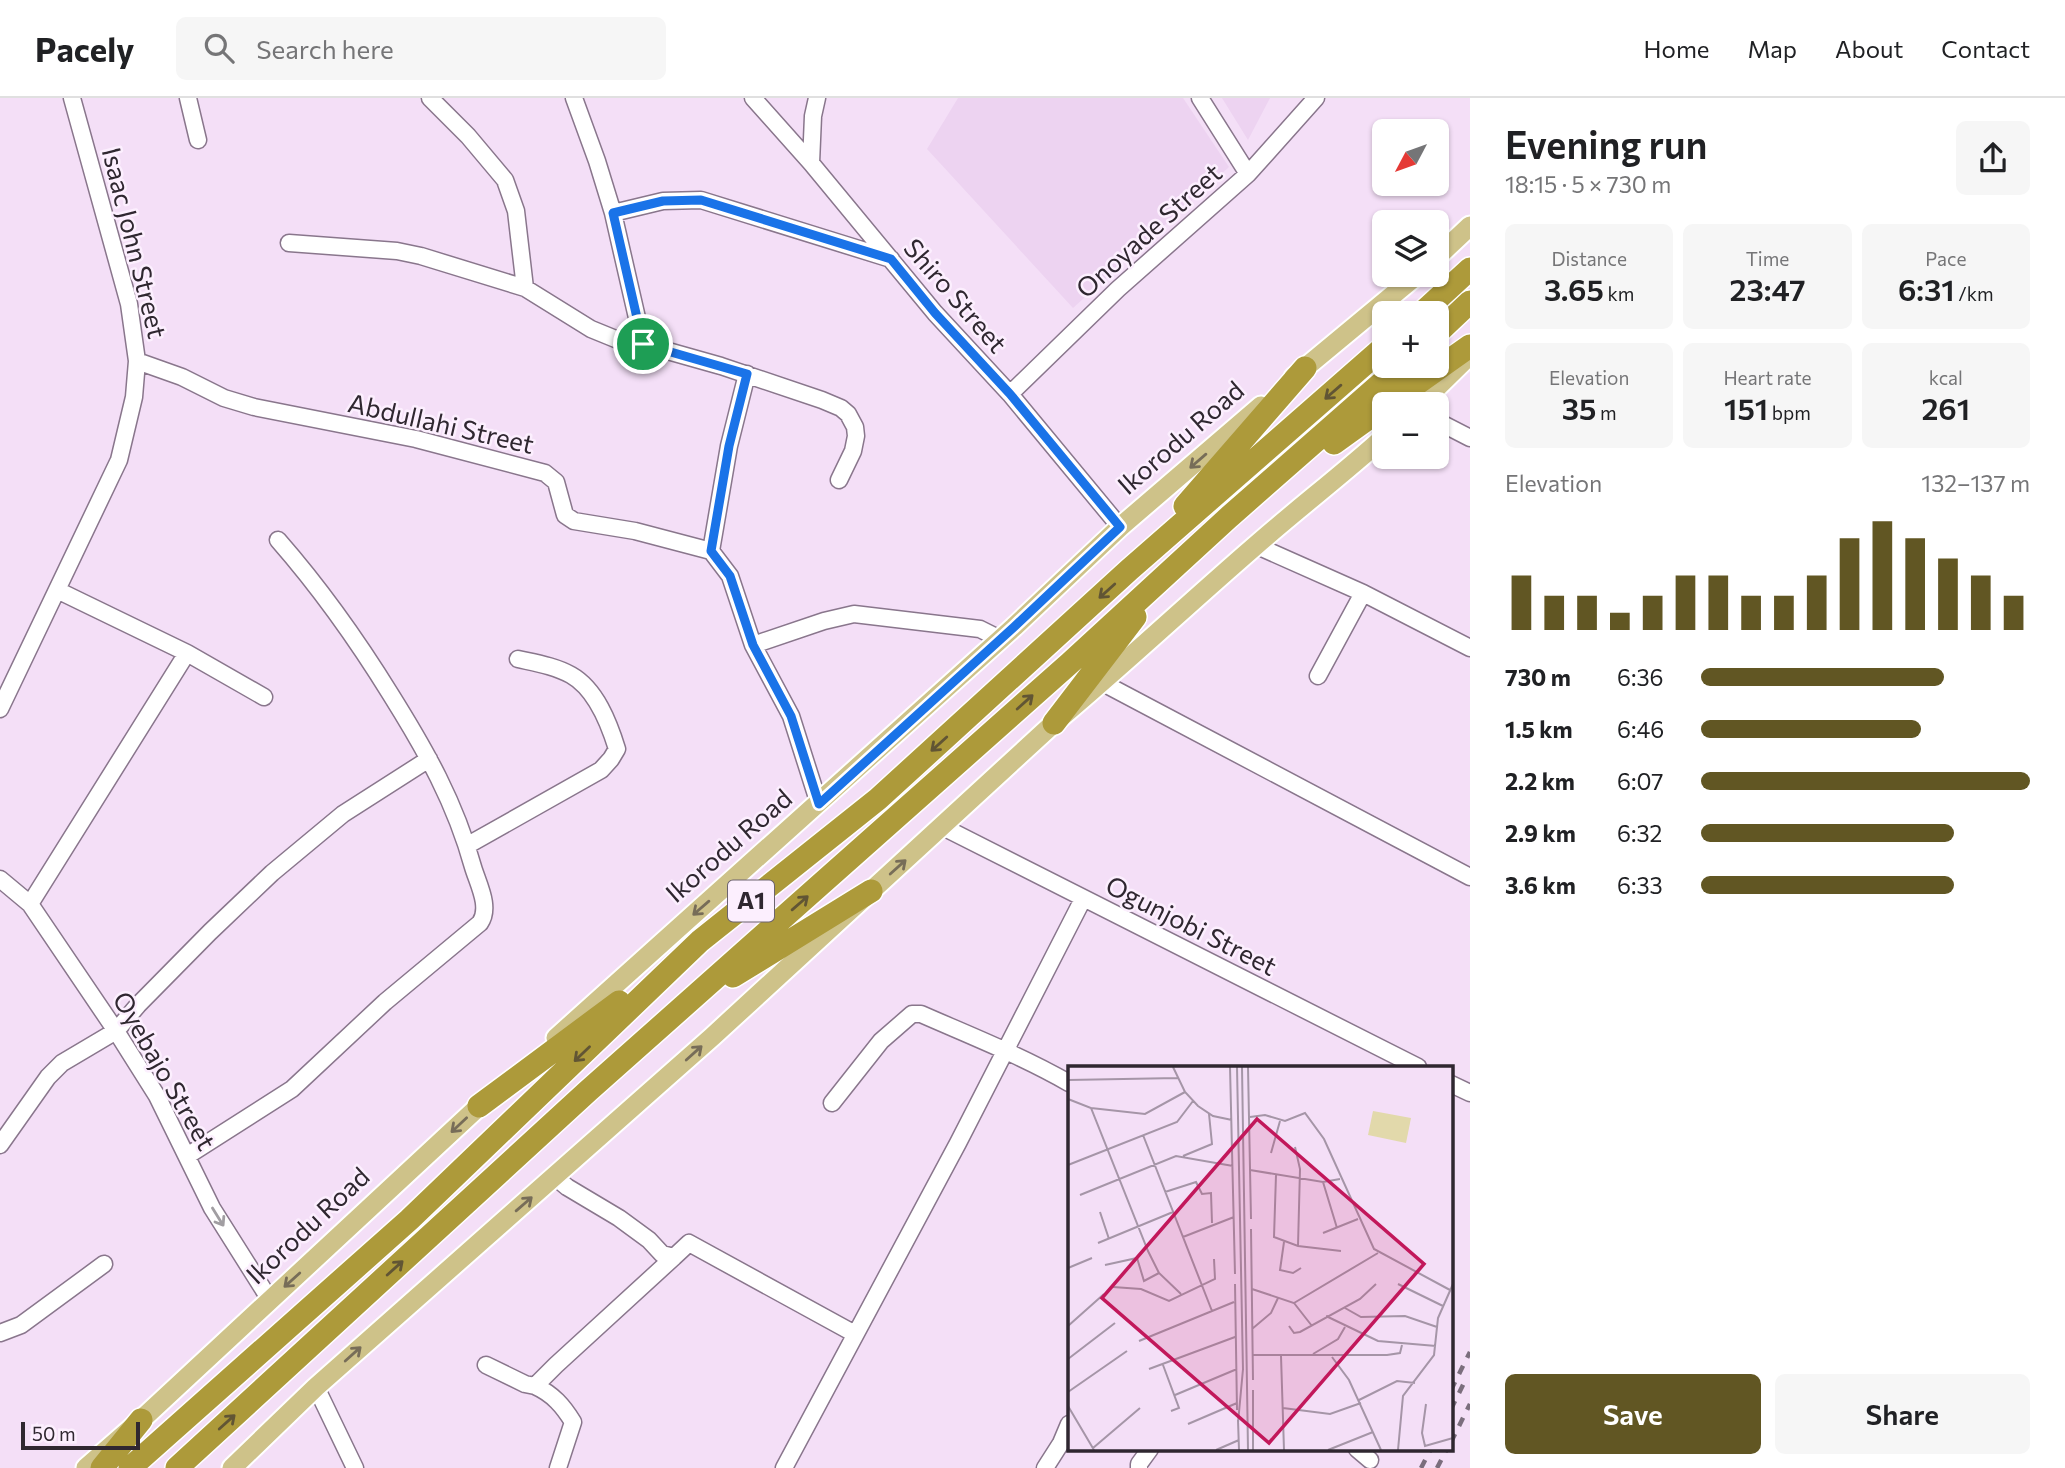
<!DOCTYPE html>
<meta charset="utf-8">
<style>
body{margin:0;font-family:Commissioner,sans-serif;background:#f6f6f6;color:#202124;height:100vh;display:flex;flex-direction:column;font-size:26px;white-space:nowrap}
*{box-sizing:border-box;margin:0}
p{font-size:23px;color:#757577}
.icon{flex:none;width:38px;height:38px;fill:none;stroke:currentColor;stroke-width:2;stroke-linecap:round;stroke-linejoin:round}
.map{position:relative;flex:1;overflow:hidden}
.drawer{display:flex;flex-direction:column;background:#fff;width:595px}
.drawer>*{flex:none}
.needle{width:46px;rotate:229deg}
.fabs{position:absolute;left:1372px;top:21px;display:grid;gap:14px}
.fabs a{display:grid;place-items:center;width:77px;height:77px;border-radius:10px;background:#fff;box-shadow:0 2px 5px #0004;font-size:35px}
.scale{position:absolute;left:21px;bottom:18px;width:119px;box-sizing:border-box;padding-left:7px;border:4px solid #2f2730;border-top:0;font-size:19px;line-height:24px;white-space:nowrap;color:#2f2730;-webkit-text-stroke:5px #fceffe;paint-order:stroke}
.pin{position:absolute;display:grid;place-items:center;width:60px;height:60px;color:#fff;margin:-30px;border:4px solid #fff;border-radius:50%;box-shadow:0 2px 7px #0007}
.round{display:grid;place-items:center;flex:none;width:74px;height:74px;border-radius:10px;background:#f6f6f6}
.headline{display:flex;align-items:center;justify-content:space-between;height:119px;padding:0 35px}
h1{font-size:38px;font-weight:600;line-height:52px}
.stats{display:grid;grid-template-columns:repeat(3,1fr);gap:10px;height:119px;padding:7px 35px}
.stats div{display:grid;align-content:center;border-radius:10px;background:#f6f6f6;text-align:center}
.stats b{font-size:30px;font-weight:600}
.stats small{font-size:19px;font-weight:400}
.stats p{font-size:19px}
.chart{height:196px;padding:14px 35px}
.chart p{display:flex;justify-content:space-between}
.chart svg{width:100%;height:126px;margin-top:7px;stroke:#615623;stroke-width:6}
.button{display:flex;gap:14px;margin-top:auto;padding:14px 35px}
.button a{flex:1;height:80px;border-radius:10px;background:#615623;color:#fff;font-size:28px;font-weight:600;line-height:80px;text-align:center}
.button a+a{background:#f6f6f6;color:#202124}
ul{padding:0 35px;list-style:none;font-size:23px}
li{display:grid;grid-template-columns:112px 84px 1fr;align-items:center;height:52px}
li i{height:18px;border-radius:9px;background:#615623}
header{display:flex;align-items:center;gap:42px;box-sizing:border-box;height:98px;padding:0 35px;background:#fff;border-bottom:2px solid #e0e0e0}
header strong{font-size:33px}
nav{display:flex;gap:38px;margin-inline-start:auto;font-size:24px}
.search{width:490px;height:63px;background:#f6f6f6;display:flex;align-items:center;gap:18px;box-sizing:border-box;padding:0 24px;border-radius:10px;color:#757577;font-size:26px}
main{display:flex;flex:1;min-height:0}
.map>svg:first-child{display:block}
.built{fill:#edd3f1}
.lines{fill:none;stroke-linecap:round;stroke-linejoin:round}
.minor-casing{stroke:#89768c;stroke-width:19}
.major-casing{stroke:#fff;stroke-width:23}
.highway-casing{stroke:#fff;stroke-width:26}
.minor{stroke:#fff;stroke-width:16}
.major{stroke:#cec289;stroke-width:19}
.highway{stroke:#ad9a3a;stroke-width:23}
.rail{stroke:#7b6e7d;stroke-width:4.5;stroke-dasharray:9 9;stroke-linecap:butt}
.oneway{stroke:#615534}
.oneway2{stroke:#776d58}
.oneway3{stroke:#a19ea2}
.route-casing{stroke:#fff;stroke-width:14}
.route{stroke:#1a73e8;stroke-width:9}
.labels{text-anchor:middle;stroke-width:5;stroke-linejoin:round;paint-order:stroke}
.shield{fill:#fceffe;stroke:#6c636e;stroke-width:2}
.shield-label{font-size:24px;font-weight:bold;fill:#2f2730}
.street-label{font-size:26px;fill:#2f2730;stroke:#fceffe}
.inset-road{fill:none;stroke:#a595a7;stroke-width:2}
.view{fill:#c2185b;fill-opacity:0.15;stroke:#c2185b;stroke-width:3.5}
.inset-edge{fill:none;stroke:#2f2730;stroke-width:3.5}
</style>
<header>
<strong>Pacely</strong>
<div class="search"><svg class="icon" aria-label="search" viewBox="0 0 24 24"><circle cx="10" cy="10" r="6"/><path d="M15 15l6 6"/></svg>Search here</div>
<nav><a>Home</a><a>Map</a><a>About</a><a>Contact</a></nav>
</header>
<main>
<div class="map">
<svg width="1470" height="1370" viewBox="0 0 1470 1370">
<rect width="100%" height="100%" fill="#f4dff7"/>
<path class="built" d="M 958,0 L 1183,0 L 1229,69 L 1073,210 L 927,51 Z
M 1222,0 L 1270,0 L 1248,42 Z"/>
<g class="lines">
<g class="minor-casing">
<path id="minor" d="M 188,0 L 198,42
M 430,0 L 468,38 L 505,82 L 516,113 L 525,190
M 574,0 L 597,63 L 613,115 L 643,246
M 753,0 L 811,65 L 935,215 L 1010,296 L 1120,429
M 1200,0 L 1248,76
M 811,65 L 813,18 L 817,0
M 613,115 L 663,103 L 701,102 L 891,161
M 289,145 L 397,153 L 421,158 L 525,190 L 591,231 L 618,242 L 643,246 L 721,268 L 822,302 L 841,310 L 848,316 L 855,329 L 856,338 L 853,353 L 839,382
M 137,263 L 182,279 L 224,300 L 254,309 L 416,341 L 545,375 L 556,384 L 565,417 L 574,423 L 635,433 L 711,453
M 747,276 L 729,348 L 711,453 L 730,478 L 753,547 L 791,618 L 819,706
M 1010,296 L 1118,191 L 1248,76 L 1316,0
M 1437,323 L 1470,340
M 1255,447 L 1363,495 L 1470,550
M 57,492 L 187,555 L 264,599
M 753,547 L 824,523 L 854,516 L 980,531 L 1000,541
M 1318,578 L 1363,495
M 1103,585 L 1470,779
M 0,611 L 119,362 L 134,299 L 137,263 L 129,206 L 72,0
M 943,729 L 1418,969
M 468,747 L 601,672 L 611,661 L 617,651 C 609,625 596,591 571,577 C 555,568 536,565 518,561
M 0,781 L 30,806 L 116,933 L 157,998 L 212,1110 L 270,1202
M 30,806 L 187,555
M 1451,986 L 1470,995
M 832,1005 L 881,943 L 912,916 L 921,916 C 971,938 1022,958 1069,985
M 0,1047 L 48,979 L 62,965 L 116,933 L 138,907 L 210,834 L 272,775 L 343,716 L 429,661
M 187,1058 L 292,991 L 385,904 L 480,825 C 491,809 478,786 473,769 C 455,704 426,653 391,597 C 357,542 320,490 278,442
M 555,1079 L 567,1089 L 619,1120 L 649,1142 L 662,1156 L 674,1159 L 689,1145 L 855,1236
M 0,1235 L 21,1227 L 104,1166
M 486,1267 L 525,1286 L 535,1288
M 316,1289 L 355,1370
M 1357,1351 L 1370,1362
M 558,1370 L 573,1324 C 563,1308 553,1296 535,1288 L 556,1267 L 674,1159
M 784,1370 L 958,1045 L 1083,801
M 1045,1370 L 1061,1345 L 1069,1326
M 1139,1370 L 1139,1366 L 1150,1351"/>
</g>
<g class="major-casing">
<path id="major" d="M 1437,159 L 1470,128
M 1294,279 L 1417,177
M 1420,306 L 1469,258
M 556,940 L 1014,529 L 1120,429 L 1261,308
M 86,1370 L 141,1322 L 489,999
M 232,1370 L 316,1289 L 712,939 L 1054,625 C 1122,568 1187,507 1254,449 C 1297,411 1342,377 1384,339"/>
</g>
<g class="highway-casing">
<path id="highway" d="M 1422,215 L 1470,171
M 1437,235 L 1470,204
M 1388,306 L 1470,248
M 1334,345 L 1384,309
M 1185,408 L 1305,270
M 1054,625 L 1135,519
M 733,878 L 871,793
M 479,1008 L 619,904
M 102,1370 L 141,1322
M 130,1370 L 409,1122 L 700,843 L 878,701 L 1129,472 L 1384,249
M 177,1370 L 588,993 L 1070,565 L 1229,419 L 1401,268"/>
</g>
<use href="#minor" class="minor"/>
<use href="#major" class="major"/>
<use href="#highway" class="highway"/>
<path class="rail" d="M 1451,1292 L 1470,1254
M 1451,1311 L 1465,1283
M 1451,1344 L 1470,1306
M 1421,1370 L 1431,1351
M 1437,1370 L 1447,1351"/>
</g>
<defs><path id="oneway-shaft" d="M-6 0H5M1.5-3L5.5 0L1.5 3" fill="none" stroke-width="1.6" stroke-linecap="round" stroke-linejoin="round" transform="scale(1.75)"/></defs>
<g class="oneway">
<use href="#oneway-shaft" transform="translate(1333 294) rotate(139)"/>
<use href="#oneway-shaft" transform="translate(1107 493) rotate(138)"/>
<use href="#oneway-shaft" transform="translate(1025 604) rotate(-42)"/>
<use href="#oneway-shaft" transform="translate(939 646) rotate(138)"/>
<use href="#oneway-shaft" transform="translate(800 805) rotate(-41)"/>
<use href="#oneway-shaft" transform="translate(582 956) rotate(136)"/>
<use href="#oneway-shaft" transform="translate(395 1170) rotate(-42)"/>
<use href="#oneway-shaft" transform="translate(227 1324) rotate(-42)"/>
</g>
<g class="oneway2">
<use href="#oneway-shaft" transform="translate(1198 363) rotate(139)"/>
<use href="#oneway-shaft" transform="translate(898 769) rotate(-42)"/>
<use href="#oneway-shaft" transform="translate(701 810) rotate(139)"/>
<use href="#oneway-shaft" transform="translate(694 955) rotate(-42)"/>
<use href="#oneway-shaft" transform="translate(459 1027) rotate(137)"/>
<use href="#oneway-shaft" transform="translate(524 1106) rotate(-41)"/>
<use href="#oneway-shaft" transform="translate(292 1182) rotate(138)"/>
<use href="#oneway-shaft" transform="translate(353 1256) rotate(-42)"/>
</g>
<use class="oneway3" href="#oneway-shaft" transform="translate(218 1119) rotate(58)"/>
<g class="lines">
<g class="route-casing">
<path id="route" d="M 701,102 L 891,161 L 935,215 L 1010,296 L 1120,429 L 1014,529 L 819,706 L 791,618 L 753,547 L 730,478 L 711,453 L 729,348 L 747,276 L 643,246 L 613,115 L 663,103 Z"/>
</g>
<use href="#route" class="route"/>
</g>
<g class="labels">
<rect class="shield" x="728" y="782.5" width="46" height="41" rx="5"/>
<g class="shield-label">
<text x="751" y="811">A1</text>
</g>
<g class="street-label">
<text transform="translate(1149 133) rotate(-42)" y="9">Onoyade Street</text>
<text transform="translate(134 145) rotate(76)" y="9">Isaac John Street</text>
<text transform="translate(955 198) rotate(49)" y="9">Shiro Street</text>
<text transform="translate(441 326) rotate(13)" y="9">Abdullahi Street</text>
<text transform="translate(1181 340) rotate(-41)" y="9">Ikorodu Road</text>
<text transform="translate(729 748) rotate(-41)" y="9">Ikorodu Road</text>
<text transform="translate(1191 828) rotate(27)" y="9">Ogunjobi Street</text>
<text transform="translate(164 973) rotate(60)" y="9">Oyebajo Street</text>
<text transform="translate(308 1128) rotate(-43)" y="9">Ikorodu Road</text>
</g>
</g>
<g transform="translate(1068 968)">
<rect width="385" height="385" fill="#f4dff7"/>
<path d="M 305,45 L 343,52 L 338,77 L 300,69 Z" fill="#e2d9ab"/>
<path class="inset-road" d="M 105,1 L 117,26 L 130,40 L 145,50 L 164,54M 162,1 L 167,208M 169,1 L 175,304M 174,1 L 180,384M 180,1 L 183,153M 0,14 L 110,12M 0,33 L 23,42 L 80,185 L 91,207 L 113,228M 23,42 L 77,48 L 117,26M 182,51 L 197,49 L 217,55 L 237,47 L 256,73 L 306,183 L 382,224M 75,69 L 144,245M 227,81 L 232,103 L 230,180M 203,87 L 212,55M 115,90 L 144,78 L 141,48M 0,99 L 109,56 L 125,35M 182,104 L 255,116 L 272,113M 208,109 L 206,171 L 230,180 L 273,185M 255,116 L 269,162M 97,126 L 128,116 L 134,128 L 143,127 L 144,157M 12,129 L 108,90 L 165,100M 32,146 L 41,173M 183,163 L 185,314M 255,167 L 290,153M 115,171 L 166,151M 216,176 L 212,204 L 225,207 L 233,202M 30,177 L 105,146M 37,199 L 69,192 L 76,215 L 91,207M 0,202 L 24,192M 167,218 L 169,344M 330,218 L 375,240M 45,221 L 73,223 L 101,235 L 147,213 L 146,193M 184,223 L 226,237 L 244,260M 226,237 L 310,187M 277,242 L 293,251 L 337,250 L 369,261M 258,250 L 310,275 L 368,280M 0,260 L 36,228M 221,260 L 226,267 L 232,266 L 292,233 L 308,218M 184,263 L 203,247 L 210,232M 71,275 L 166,236M 245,288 L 270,273 L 277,261M 185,289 L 319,289 L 332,287 L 334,279M 213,290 L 216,384M 264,291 L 281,314 L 313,384M 0,293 L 47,257M 95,299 L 111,342 L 103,345M 81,303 L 167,271M 185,324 L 185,384M 0,326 L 59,285M 107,329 L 169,303M 291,334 L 329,315 L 347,317M 358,338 L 354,367 L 357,380 L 385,372M 0,340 L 26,384M 215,342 L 262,348 L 293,337M 170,354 L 171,384M 170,357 L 175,303M 120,358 L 169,337M 25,382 L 72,342M 148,384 L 171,374M 260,384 L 305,366M 330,384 L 335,330 L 366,289 L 370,252 L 385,218"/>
<path class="view" d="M 189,53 L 356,198 L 201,377 L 34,232 Z"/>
<rect width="385" height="385" class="inset-edge"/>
</g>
</svg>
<div class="fabs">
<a><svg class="needle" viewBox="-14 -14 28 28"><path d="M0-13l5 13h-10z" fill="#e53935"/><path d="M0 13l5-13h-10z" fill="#757577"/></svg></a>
<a><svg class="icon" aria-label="layers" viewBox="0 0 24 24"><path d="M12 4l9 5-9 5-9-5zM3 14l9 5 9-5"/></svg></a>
<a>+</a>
<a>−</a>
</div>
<div class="scale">50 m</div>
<div class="pin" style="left:643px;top:246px;background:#1e9e55"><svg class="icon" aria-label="arrive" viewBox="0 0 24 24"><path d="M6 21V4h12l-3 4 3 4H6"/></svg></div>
</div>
<section class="drawer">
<div class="headline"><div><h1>Evening run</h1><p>18:15 · 5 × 730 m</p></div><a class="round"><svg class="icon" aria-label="share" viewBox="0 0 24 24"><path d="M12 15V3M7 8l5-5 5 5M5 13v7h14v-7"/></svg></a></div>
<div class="stats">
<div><p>Distance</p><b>3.65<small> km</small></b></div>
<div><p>Time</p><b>23:47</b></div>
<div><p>Pace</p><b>6:31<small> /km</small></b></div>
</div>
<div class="stats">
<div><p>Elevation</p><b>35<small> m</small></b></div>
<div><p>Heart rate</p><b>151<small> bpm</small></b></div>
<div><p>kcal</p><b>261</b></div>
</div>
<div class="chart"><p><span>Elevation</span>132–137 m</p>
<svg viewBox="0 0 160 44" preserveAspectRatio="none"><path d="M5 44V25M15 44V32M25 44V32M35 44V38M45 44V32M55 44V25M65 44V25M75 44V32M85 44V32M95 44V25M105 44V12M115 44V6M125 44V12M135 44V19M145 44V25M155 44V32"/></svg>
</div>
<ul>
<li><b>730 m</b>6:36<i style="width:74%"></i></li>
<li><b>1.5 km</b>6:46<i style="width:67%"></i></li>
<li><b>2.2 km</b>6:07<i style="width:100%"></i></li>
<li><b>2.9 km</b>6:32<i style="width:77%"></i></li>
<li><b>3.6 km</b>6:33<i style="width:77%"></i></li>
</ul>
<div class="button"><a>Save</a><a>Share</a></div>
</section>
</main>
